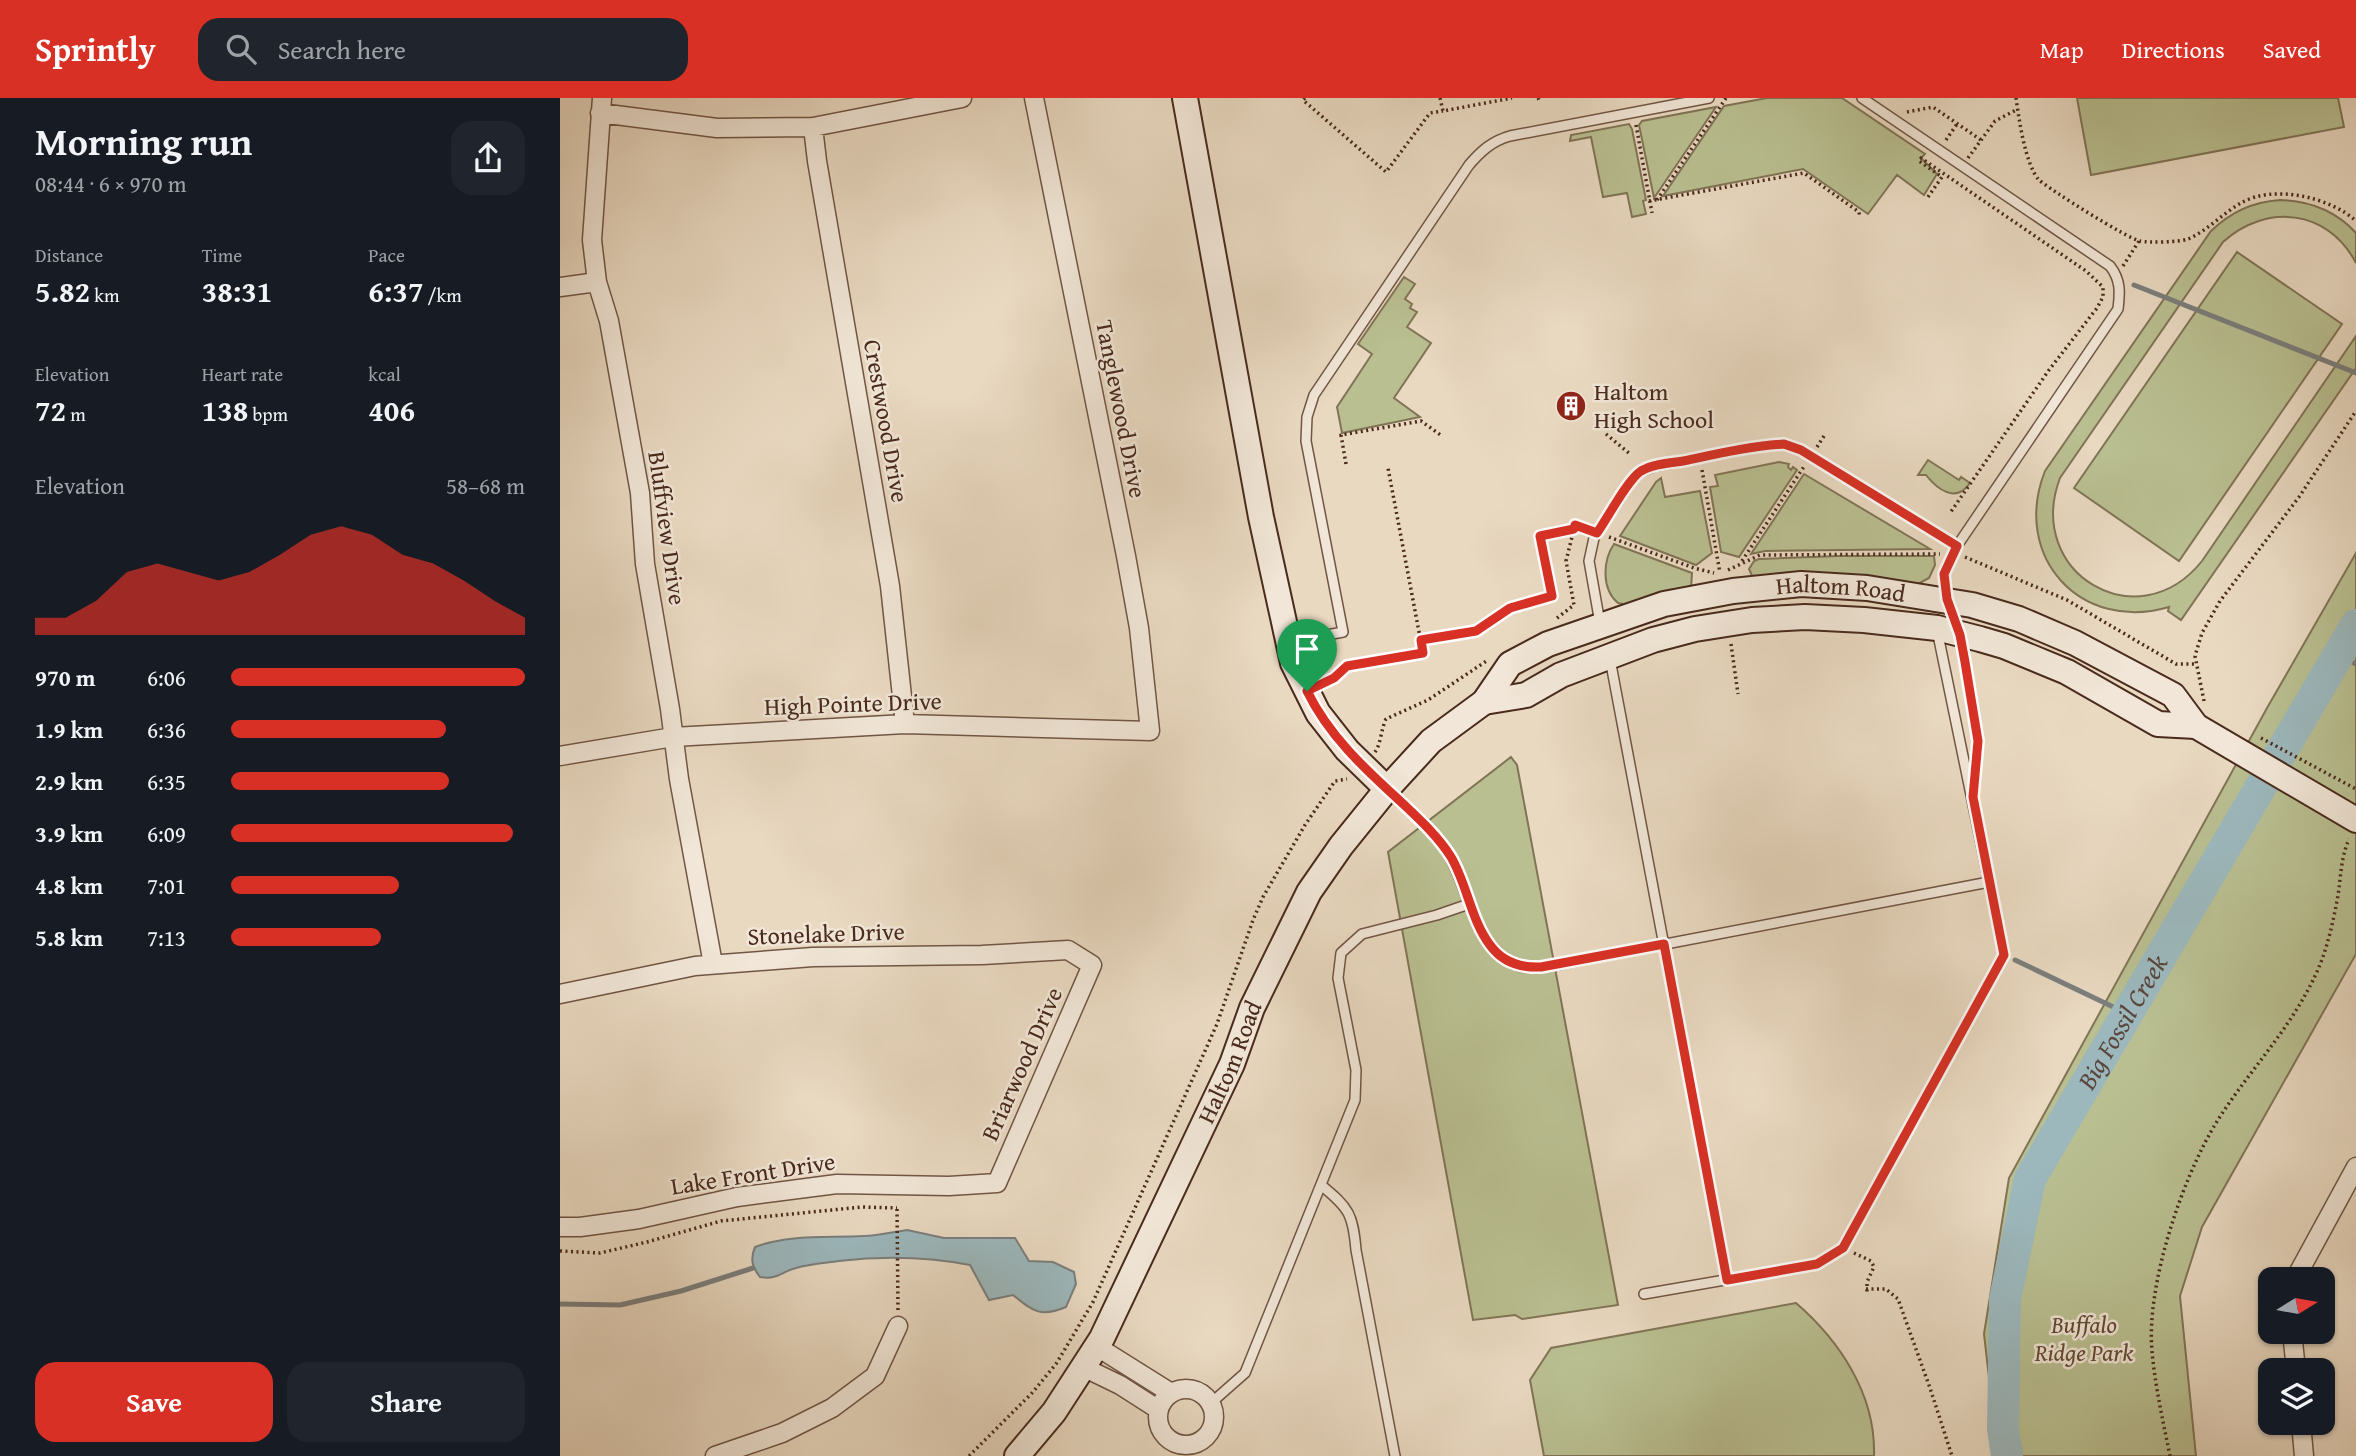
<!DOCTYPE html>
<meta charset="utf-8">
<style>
body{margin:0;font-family:"Gentium Book Plus",serif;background:#20242c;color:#f1f3f6;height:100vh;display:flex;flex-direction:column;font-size:26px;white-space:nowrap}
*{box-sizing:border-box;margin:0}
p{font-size:23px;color:#9ea1a6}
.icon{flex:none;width:38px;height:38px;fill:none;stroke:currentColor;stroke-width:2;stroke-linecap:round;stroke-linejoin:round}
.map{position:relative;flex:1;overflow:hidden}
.details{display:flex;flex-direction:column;background:#171b24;width:560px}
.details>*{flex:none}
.needle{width:46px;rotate:79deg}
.tools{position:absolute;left:1698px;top:1169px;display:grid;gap:14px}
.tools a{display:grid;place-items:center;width:77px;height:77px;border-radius:14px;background:#171b24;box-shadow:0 2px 5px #0004;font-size:35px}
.pin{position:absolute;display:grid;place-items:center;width:60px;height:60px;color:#fff;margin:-72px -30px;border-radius:50% 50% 50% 0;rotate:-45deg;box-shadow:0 0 7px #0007}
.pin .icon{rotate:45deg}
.round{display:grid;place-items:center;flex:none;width:74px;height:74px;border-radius:21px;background:#20242c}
.headline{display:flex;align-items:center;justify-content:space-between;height:119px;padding:0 35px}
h1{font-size:38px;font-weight:700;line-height:52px}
.metrics{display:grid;grid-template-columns:repeat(3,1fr);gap:10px;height:119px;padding:7px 35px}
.metrics div{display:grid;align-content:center}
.metrics b{font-size:30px;font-weight:700}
.metrics small{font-size:19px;font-weight:400}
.metrics p{font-size:19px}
.chart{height:196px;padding:14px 35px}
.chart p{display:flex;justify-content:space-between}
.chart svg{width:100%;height:126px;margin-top:7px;fill:#d93025;opacity:.7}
.cta{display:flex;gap:14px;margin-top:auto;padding:14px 35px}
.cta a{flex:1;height:80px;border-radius:21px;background:#d93025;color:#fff;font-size:28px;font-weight:700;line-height:80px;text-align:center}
.cta a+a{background:#20242c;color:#f1f3f6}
ul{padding:0 35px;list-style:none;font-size:23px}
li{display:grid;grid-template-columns:112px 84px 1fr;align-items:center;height:52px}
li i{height:18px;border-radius:9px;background:#d93025}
header{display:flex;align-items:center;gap:42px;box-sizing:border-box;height:98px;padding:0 35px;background:#d93025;color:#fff}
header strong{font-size:33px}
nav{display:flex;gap:38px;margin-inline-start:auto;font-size:24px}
.search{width:490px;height:63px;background:#20242c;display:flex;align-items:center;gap:18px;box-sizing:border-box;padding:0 24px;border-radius:21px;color:#9ea1a6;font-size:26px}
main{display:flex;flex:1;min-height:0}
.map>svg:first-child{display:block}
.green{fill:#b9bf91;stroke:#817456;stroke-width:2}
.water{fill:#9cb8bd;stroke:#7b7f7d;stroke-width:2}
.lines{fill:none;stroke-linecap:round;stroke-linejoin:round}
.stream{stroke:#7b7f7d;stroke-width:5}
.river{stroke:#9cb8bd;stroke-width:32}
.lane-casing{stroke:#715645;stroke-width:12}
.street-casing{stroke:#715645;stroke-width:21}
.secondary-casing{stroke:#492a1c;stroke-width:28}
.path{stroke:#492a1c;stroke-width:3.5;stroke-dasharray:2 3.5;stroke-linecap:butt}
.lane{stroke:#f1e6d7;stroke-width:9}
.street{stroke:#f1e6d7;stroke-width:18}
.secondary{stroke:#f1e6d7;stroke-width:24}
.route-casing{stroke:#fff;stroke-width:14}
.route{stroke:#d93025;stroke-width:9}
.labels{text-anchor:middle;stroke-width:5;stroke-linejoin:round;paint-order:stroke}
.poi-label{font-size:24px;fill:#492a1c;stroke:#f1e6d7;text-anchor:start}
.street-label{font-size:24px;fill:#492a1c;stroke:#f1e6d7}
.park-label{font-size:24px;font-style:italic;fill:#5f4833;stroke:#f1e6d7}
.water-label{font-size:26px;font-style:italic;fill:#5a463c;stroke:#f1e6d7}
</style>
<header>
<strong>Sprintly</strong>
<div class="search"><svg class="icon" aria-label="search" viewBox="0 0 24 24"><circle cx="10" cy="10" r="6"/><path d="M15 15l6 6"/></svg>Search here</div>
<nav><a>Map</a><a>Directions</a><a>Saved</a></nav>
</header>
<main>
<section class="details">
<div class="headline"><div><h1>Morning run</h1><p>08:44 · 6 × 970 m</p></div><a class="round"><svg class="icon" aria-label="share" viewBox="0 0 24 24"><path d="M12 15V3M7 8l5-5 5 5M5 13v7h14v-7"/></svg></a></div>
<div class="metrics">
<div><p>Distance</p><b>5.82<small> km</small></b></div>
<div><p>Time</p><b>38:31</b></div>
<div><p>Pace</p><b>6:37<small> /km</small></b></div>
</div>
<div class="metrics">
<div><p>Elevation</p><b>72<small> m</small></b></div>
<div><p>Heart rate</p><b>138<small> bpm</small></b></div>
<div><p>kcal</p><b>406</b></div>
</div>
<div class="chart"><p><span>Elevation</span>58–68 m</p>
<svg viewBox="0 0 160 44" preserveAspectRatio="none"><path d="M0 44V38L10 38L20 32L30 22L40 19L50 22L60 25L70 22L80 16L90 9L100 6L110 9L120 16L130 19L140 25L150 32L160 38V44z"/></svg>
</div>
<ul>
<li><b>970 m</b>6:06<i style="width:100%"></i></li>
<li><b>1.9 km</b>6:36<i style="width:73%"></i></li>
<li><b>2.9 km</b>6:35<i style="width:74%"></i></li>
<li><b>3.9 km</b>6:09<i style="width:96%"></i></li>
<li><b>4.8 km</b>7:01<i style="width:57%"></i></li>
<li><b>5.8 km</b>7:13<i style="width:51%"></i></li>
</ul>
<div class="cta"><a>Save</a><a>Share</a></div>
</section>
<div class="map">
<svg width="1796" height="1358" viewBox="0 0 1796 1358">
<rect width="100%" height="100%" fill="#e9d9c1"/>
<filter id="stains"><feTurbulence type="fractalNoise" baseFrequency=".00286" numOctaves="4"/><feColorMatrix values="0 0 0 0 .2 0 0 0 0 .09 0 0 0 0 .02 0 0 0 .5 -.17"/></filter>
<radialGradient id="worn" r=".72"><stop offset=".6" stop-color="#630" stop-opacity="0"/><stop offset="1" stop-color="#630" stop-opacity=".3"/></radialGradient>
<path class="green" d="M 1207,0 L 1282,0 L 1365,56 L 1361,60 L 1377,76 L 1364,97 L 1337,77 L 1308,116 L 1243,71 L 1103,98 L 1164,8 Z
M 1517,0 L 1778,0 L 1784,29 L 1531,77 Z
M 1156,9 L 1094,100 L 1079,27 L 1082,23 Z
M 1069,26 L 1072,31 L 1086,102 L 1083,103 L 1086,116 L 1072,119 L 1067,95 L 1043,99 L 1031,39 L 1010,43 L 1011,37 Z
M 1720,102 C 1749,103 1776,113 1796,135 L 1796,165 C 1768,111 1706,105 1663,144 L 1500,380 C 1464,475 1578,543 1642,463 L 1796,238 L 1796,270 L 1621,522 L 1608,513 L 1609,509 C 1521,535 1451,459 1485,373 L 1651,133 C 1671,114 1692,104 1720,102 Z
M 1677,154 L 1782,226 L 1619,463 L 1514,390 Z
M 844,179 L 855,186 L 845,201 L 852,206 L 850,210 L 857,214 L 847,229 L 871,245 L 834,300 L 860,319 L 782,335 L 777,309 L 812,256 L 798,246 Z
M 1368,362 L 1399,382 L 1401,379 L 1410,385 C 1396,406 1377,391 1366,377 L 1358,377 Z
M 1219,364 L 1229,366 L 1228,369 L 1231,372 L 1233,369 L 1237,372 L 1179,459 L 1161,454 L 1150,389 L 1158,388 L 1155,377 Z
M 1244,376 L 1370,451 L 1205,453 L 1191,456 Z
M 1101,380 L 1105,399 L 1140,393 L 1152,455 L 1136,467 L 1060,438 L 1096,384 Z
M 1054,446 L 1132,475 L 1131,491 L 1068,507 L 1058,505 C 1041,491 1043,462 1054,446 Z
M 1796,455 L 1796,856 L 1642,1129 L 1620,1198 L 1636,1358 L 1438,1358 L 1424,1236 L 1449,1080 L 1707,610 Z
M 1278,458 L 1374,458 L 1375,467 L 1369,480 L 1358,486 L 1194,482 L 1189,471 L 1194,463 L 1199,461 Z
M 951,659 L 957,667 L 1058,1207 L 962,1221 L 955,1217 L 913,1222 L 828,754 Z
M 1236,1205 C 1280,1243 1316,1297 1314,1358 L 984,1358 L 970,1282 L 991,1250 Z"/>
<path class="water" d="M 347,1132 L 384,1140 L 455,1140 L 469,1163 L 493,1164 L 514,1174 L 516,1186 L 506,1209 C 480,1220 473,1213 453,1197 L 429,1202 L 410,1167 C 368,1159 321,1158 279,1163 C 265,1165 249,1166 236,1170 C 220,1174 218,1182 200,1179 C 192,1169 190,1161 195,1149 C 228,1136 269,1140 304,1138 C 318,1138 333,1134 347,1132 Z"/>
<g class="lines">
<path class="stream" d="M 1574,187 L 1796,275
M 1779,557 L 1796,566
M 1455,862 L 1568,916
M 0,1206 L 60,1207 L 121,1193 L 193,1170"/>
<path class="river" id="s1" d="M 1447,1358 L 1443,1331 L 1445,1201 L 1470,1081 L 1796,527"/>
<g class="lane-casing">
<path id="lane" d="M 1302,0 L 1550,168 C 1561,182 1560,195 1558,211 L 1397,448 L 1384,476 L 1387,500
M 1040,525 L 1029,463 L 1034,440 L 1072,382 L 1080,374 L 1096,368 L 1205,347 L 1224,346 L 1241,352 L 1397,448
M 1401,538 L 1418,643 L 1413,690
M 729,544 L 783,534 L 746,343 L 747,319 L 754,297 L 909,67 C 921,53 932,43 950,38 L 1149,0
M 1050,561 L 1167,1182
M 829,693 C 850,712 879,736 891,761 C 908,793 921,862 963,869 C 980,872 1000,866 1017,863 L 1429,784
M 761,1087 C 789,1110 793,1116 796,1152 L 835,1358
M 1084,1196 L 1257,1166 L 1283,1150 L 1444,857 L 1377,532
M 651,1305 L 685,1275 L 795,1002 L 796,972 L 778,880 L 781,855 L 802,836 L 877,817 L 909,806"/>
</g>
<g class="street-casing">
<path id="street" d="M 42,0 L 32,142 L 37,184 L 49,223 L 80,395 L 85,466 L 110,611 L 119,681 L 153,866
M 40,15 L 157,30 L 253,29 L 402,0
M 253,29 L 257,63 L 330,488 L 345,626
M 0,189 L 37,184
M 0,658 L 113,639 L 345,626 L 590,633 L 579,530 L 566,458 L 474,0
M 0,896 L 135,868 L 253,859 L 422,857 L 508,852 L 532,867 L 437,1085 L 389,1088 L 277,1086 L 177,1099 L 79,1121 L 20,1129 L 0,1129
M 1735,1181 L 1796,1069
M 1732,1234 L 1736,1272
M 536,1248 L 611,1295
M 523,1269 L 560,1287 L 599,1312
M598 1319a28 28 0 1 1 56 0a28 28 0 1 1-56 0Z
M 1741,1325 L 1744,1358
M 155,1358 L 222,1335 L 272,1310 L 315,1278 L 338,1228"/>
</g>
<g class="secondary-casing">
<g id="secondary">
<path d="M 625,0 L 701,419 L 733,565 L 758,615 L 787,652 L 827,691"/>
<path d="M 924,604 L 966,597 L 1001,577 L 1093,542 L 1135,531 L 1192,522 L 1245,519 L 1304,522 L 1377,530 L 1420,541 L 1444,548 L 1507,574 L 1598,626 L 1636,628"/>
<path id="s2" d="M 457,1358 L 494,1314 L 542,1240 L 672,966 L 692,910 L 749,794 L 781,748 L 827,691 L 871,643 L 924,604 L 950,566 L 988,546 L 1104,506 L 1173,493 L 1241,486 L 1307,490 L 1412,507 L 1459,521 L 1515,545 L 1613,597 L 1636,628 L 1796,722"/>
</g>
</g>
<path class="path" d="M 745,0 L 743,2 L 826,74 L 870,15 L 883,13
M 880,0 L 883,13 L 952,0
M 978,0 L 980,4
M 1456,0 C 1459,21 1465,66 1479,82 C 1489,91 1568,141 1580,143 C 1588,145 1621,144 1628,141 C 1647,133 1663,115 1681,105 C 1713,86 1770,99 1796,123
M 1347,14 L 1373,9 L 1421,42
M 1076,27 L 1092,115
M 1386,42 L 1397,26
M 1408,60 L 1435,23 L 1458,11
M 1368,99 L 1382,79 L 1359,63 L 1361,60 L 1526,173 L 1543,189 L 1543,199 L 1537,210 L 1489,272 L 1390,415
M 1097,102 L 1166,0
M 1089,103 L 1244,75 L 1299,114 L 1300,120
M 1563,168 L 1579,143
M 1046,336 L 1070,356
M 1257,349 L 1264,338
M 786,366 L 781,337 L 861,323 L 882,338
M 1142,372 L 1160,475
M 978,438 L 1014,431
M 1049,439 L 1134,470 L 1154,475
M 1405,459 L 1507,502 L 1616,566 L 1636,566
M 1182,463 L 1245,367
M 1168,472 L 1200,457 L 1380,456
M 997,520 L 1014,507 L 1006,463 L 1015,427 L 1026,431
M 861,542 L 916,533 L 950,510 L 992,498 L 980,438
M 1171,546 L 1178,596
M 764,585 L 774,580 L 787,568 L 863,555 L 828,370
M 1644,603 L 1635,558 L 1642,535 L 1660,503 L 1739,399 L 1796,313
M 1701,640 L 1796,691
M 815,654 C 821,646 821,631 826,621 L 868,602 L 928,562
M 337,1111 L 338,1212
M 0,1153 L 40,1155 L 87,1144 L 161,1123 L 302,1109 L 337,1110
M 1294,1155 L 1311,1163 L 1314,1169 L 1307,1184 L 1307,1195
M 1306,1191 L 1326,1191 L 1338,1201 L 1370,1290 L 1392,1358
M 409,1358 L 472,1295 L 496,1266 L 533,1204 L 657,926 L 693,822 L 703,799 L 745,727 L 775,683 L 787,681
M 1610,1358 C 1603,1323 1595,1288 1592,1253 C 1586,1187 1622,1081 1656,1025 C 1687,975 1729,933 1754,880 C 1766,856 1772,829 1777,803 C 1781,782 1780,762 1789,741"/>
<use href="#lane" class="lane"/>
<use href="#street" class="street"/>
<use href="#secondary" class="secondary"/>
</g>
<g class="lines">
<g class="route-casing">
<path id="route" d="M 1224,346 L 1241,352 L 1397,448 L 1384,476 L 1387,501 L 1400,537 L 1405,564 L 1418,643 L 1413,699 L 1444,857 L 1283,1150 L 1257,1166 L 1167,1182 L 1104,846 L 981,869 C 961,870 943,865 930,847 C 911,822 907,786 891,759 C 878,738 858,720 840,703 C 804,670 769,638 747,593 L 774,580 L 787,568 L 863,555 L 861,542 L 916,533 L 950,510 L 992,498 L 980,438 L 1014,431 L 1015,427 L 1037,435 C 1047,421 1068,381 1081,373 C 1093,366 1109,365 1123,363 C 1156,356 1190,348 1224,346 Z"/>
</g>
<use href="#route" class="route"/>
</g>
<defs>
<g id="building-disc" transform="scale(1.575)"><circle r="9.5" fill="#8f2418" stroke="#f1e6d7"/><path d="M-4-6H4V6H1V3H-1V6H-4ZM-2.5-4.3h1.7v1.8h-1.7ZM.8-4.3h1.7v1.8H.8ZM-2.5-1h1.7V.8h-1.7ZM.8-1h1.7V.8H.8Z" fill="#fff"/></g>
</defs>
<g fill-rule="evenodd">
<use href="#building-disc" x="1011" y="308"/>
</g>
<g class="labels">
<g class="poi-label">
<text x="1034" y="302">Haltom<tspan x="1034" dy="28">High School</tspan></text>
</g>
<g class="street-label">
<text transform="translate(561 311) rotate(79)" y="8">Tanglewood Drive</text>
<text transform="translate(326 323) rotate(80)" y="8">Crestwood Drive</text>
<text transform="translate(107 430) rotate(82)" y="8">Bluffview Drive</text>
<text dy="8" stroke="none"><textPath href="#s2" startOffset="1288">Haltom Road</textPath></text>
<text transform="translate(293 606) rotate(-2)" y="8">High Pointe Drive</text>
<text transform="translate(266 836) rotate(-2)" y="8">Stonelake Drive</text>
<text dy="8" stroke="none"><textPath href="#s2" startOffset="450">Haltom Road</textPath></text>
<text transform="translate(462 966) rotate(-66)" y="8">Briarwood Drive</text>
<text transform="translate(193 1076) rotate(-9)" y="8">Lake Front Drive</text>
</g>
<g class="park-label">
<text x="1524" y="1235">Buffalo<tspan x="1524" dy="28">Ridge Park</tspan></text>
</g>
<g class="water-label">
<text dy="9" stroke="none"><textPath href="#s1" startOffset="462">Big Fossil Creek</textPath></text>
</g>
</g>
<rect width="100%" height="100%" filter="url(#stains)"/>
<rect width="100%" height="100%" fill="url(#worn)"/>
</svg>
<div class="tools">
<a><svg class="needle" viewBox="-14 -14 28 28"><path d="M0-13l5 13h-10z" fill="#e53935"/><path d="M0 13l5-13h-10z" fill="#9ea1a6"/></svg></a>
<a><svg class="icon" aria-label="layers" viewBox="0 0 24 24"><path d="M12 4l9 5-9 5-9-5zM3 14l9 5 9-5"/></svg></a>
</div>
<div class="pin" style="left:747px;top:593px;background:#1e9e55"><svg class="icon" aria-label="arrive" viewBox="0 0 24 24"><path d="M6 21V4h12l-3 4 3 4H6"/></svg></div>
</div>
</main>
